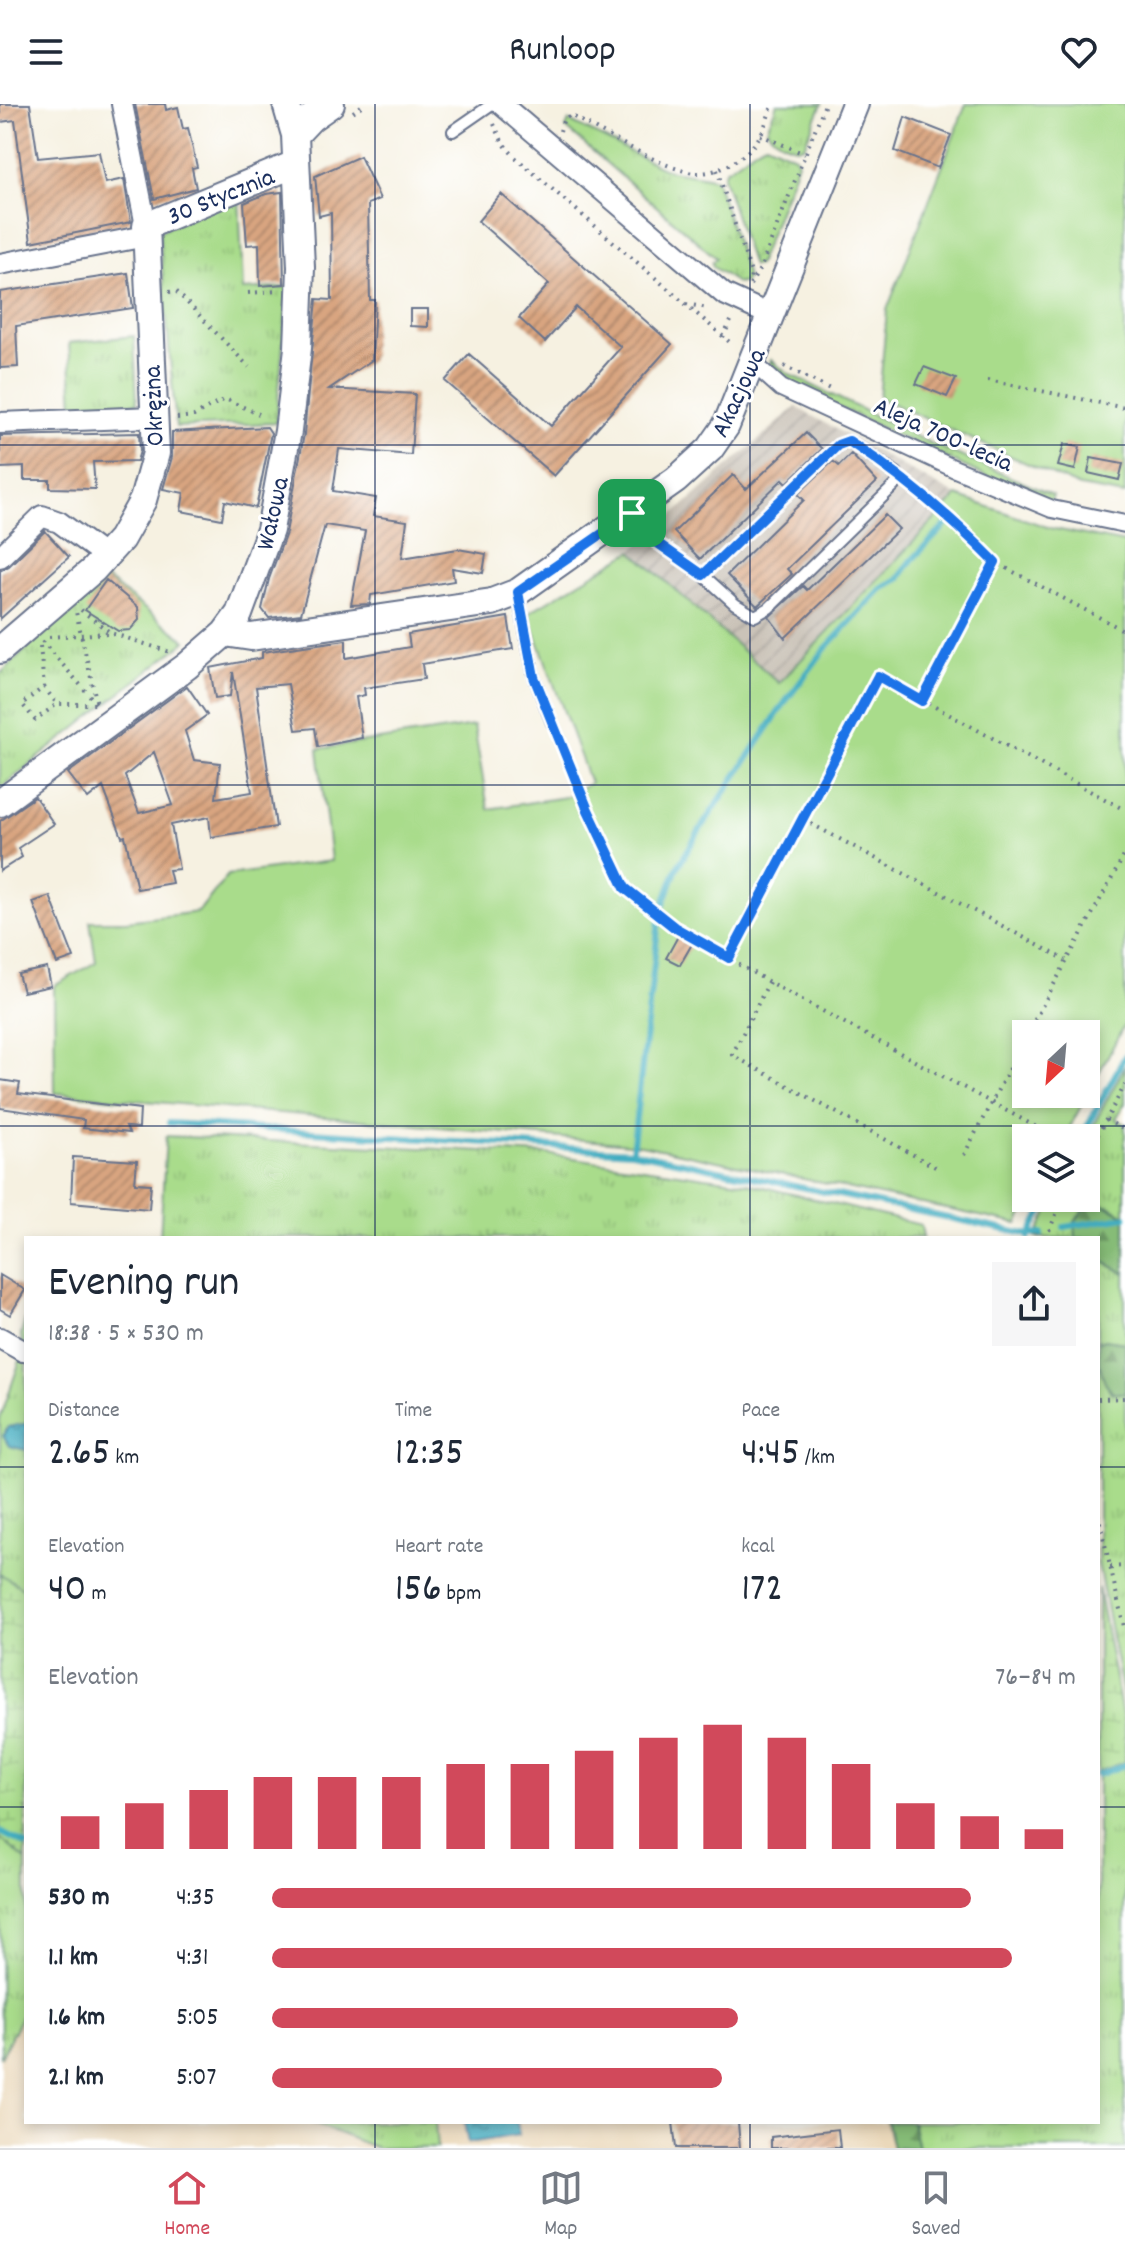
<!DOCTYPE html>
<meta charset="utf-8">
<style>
body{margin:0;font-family:Dekko,sans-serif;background:#f6f6f7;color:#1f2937;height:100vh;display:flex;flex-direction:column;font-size:30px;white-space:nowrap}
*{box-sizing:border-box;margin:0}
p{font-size:26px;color:#747a83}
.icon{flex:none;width:44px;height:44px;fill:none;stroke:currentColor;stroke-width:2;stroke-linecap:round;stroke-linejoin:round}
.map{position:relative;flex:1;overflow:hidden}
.sheet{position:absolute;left:24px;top:1132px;width:1076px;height:888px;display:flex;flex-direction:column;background:#fff;border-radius:0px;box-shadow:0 4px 12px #0003}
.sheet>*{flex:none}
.needle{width:52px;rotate:206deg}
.fabs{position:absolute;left:1012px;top:916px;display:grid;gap:16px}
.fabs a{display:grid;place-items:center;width:88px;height:88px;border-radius:0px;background:#fff;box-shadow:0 4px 12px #0003;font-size:40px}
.pin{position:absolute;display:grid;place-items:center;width:68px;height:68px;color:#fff;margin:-34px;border-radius:16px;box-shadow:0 4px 12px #0006}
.round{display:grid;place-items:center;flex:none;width:84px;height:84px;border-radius:0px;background:#f6f6f7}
.head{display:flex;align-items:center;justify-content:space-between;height:136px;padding:0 24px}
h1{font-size:44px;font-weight:600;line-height:60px}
.stats{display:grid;grid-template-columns:repeat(3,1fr);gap:12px;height:136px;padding:8px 24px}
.stats div{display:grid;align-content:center}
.stats b{font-size:40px;font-weight:600}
.stats small{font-size:22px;font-weight:400}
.stats p{font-size:22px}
.chart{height:224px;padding:16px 24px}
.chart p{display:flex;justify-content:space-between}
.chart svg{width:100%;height:144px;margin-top:8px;stroke:#d1495b;stroke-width:6}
ul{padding:0 24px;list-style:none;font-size:26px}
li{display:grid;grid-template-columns:128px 96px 1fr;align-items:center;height:60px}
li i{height:20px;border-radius:10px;background:#d1495b}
header{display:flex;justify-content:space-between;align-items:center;height:104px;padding:0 24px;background:#fff;font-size:36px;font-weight:600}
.dock{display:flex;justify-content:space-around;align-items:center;height:112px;border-top:2px solid #e0e1e3;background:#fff;font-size:22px;color:#747a83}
.dock a{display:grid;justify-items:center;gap:4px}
.dock .on{color:#d1495b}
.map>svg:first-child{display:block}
.built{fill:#ead8ba}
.industrial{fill:url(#industrial-furrows)}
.grass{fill:url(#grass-tufts);stroke:#628674;stroke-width:2}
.forest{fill:url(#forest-firs);stroke:#50766a;stroke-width:2}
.wetland{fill:url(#wetland-marsh);stroke:#628674;stroke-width:2}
.garden{fill:#a9dc8b;stroke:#628674;stroke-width:2;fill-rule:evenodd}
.water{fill:url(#water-ripples);stroke:#2e6e90;stroke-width:2}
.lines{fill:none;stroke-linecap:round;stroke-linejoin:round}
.stream{stroke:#42adc1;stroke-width:6}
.building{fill:url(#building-hatch);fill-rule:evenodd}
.service-casing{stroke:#68738c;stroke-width:14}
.pedestrian-casing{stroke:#68738c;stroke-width:20}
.minor-casing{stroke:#68738c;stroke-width:24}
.tertiary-casing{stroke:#68738c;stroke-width:30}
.path{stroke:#68738c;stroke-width:4;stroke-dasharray:2 6;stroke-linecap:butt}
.service{stroke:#fff;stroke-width:10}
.pedestrian{stroke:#fff;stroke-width:16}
.minor{stroke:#fff;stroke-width:20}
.tertiary{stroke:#fff;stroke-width:26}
.route-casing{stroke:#fff;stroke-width:16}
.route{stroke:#1a73e8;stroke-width:10}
.grid{fill:none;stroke:#1b2f5e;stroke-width:2;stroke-opacity:0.55}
.labels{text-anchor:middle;stroke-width:6;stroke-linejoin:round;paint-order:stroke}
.street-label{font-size:26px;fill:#1b2f5e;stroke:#fff}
</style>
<header><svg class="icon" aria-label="menu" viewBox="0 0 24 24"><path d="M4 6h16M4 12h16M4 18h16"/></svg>Runloop<svg class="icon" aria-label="heart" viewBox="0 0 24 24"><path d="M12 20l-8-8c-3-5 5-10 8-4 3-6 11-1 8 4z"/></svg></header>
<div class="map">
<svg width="1125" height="2044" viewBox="0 0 1125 2044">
<defs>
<pattern id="industrial-furrows" width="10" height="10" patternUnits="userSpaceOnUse" patternTransform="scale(2)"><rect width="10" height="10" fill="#cac3b8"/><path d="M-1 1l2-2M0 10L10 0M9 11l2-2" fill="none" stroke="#ada8a1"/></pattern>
<pattern id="grass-tufts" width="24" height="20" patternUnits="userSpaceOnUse" patternTransform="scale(2)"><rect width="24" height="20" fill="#a9dc8b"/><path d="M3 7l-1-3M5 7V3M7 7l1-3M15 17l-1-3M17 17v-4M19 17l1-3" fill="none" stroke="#91bd7a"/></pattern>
<pattern id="forest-firs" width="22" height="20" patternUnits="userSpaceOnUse" patternTransform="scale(2)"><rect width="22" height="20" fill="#86bc77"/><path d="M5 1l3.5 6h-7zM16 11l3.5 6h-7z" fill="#6d9965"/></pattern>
<pattern id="wetland-marsh" width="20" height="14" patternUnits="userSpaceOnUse" patternTransform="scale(2)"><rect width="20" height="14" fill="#a9dc8b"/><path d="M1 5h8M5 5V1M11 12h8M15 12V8" fill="none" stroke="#91bd7a"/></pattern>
<pattern id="water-ripples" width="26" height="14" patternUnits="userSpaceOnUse" patternTransform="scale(2)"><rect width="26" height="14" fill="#42adc1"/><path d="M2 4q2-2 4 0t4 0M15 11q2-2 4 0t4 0" fill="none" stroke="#368da0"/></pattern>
<pattern id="building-hatch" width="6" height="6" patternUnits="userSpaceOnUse" patternTransform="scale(2)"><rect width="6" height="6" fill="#d9a580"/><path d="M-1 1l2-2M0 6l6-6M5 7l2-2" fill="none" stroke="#af876c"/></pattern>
</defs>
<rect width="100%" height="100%" fill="#fff"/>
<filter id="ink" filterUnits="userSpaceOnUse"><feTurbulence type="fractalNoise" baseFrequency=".0125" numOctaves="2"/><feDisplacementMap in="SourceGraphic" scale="16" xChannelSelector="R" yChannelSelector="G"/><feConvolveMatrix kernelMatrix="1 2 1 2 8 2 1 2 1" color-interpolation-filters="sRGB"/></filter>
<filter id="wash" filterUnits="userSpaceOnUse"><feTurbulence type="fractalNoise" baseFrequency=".006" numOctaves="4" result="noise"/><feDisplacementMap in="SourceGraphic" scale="32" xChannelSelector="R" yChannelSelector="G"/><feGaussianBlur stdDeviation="1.8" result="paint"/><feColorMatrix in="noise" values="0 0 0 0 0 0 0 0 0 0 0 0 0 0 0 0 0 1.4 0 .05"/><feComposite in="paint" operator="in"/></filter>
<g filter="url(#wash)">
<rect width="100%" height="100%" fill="#f6f1e1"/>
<path class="built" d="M 26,1903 L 26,2018 L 310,2018 L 377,2044 L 0,2044 L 0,1954 Z
M 435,2018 L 464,2018 L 467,2038 L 518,2031 L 517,2018 L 887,2018 L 893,2044 L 437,2044 Z"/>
<path class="industrial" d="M 796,303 L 957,392 L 779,579 L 632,447 Z"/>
<path class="grass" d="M 777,0 L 822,0 L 804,42 C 793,46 773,35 767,25 Z
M 569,17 L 665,65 C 678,70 710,71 716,76 L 746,169 L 746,175 L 743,179 L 737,179 L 713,163 L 712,159 L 716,154 L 566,24 Z
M 766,39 L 795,52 L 798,58 L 758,161 L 752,162 L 723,73 L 725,66 C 737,60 757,41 766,39 Z
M 239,92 L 243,186 L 288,183 L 276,319 L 176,323 L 159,127 Z
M 134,232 L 137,299 L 73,302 L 69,239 Z
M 771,256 L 787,269 L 932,340 L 1053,391 L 1050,399 L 1021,389 L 788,280 L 769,264 Z
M 104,473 L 186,537 L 0,684 L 0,570 Z
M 1125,962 L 1125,999 L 1116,1015 L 1125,1020 L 1125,1111 L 1109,1102 L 1079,1111 L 1075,1118 L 1076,1134 L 1036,1134 L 1054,1094 L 1086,1094 L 1086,1035 Z
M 166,1032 L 546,1050 L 747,1079 L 921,1121 L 923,1134 L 160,1134 Z
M 1098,1155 L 1125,1169 L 1125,1239 L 1105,1236 L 1098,1238 Z
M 26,1212 L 26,1486 L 0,1470 L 0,1315 L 23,1248 L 21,1231 Z
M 1098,1261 C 1105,1270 1105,1280 1112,1289 L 1125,1289 L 1125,1600 L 1098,1460 Z
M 1125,1658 L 1125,2044 L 918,2044 L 912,2018 L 1098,2018 L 1098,1668 Z
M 0,1734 L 26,1756 L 26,1903 L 1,1953 Z
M 310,2018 L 435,2018 L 437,2044 L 377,2044 Z"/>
<path class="forest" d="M 1096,1097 L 1125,1111 L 1125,1169 L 1098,1155 L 1098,1134 L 1076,1134 L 1075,1118 L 1089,1099 Z
M 1105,1236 L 1125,1239 L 1125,1289 L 1112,1289 C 1101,1276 1098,1255 1098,1238 Z
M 887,2018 L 912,2018 L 918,2044 L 893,2044 Z"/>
<path class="wetland" d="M 0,1470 L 26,1486 L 26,1756 L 0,1734 Z
M 1098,1484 L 1125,1626 L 1125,1658 L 1098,1668 Z"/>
<path class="garden" d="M 966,0 L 1125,0 L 1125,391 L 1080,383 L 879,294 L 887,206 Z
M 957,392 L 1050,424 L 1125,439 L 1125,920 L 1064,1034 L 1026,1034 L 1026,1094 L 1032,1094 L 1018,1120 L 641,1041 L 55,989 L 54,882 L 96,858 L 90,817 L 126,817 L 198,808 L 228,771 L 331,757 L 318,645 L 474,622 L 488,705 L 565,693 L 590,679 L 528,509 L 632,447 L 779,579 ZM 1026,930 L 1086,930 L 1086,990 L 1026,990 Z"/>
<path class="water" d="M 23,1320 L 26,1320 L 26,1346 L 9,1342 L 3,1332 L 8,1323 Z
M 464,2018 L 517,2018 L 519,2031 L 468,2039 Z"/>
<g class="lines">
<path class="stream" d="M 662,805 L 677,764 L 701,724 L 786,597 L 825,545 L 881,485 L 899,474 L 912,456 L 950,417
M 659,816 L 632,1048 L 1030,1131 L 1042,1130
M 169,1019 L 632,1048
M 1081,1034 L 1125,952
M 1064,1123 L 1125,1113
M 1029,1133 L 1049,1094
M 1098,1671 L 1125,1661
M 0,1728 L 26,1741"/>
</g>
<g id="blocks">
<path class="building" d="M 0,0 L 30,0 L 38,54 L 99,48 L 105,79 L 124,75 L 131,118 L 31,138 L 15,16 L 0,18 Z
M 135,0 L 165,0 L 166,6 L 178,3 L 183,25 L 188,24 L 197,63 L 192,64 L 196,84 L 154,95 Z
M 905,13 L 951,31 L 938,64 L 895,47 Z
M 360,52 L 380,95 L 368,100 L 370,196 L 375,196 L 372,256 L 329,285 L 415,290 L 411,351 L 339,345 L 333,387 L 376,394 L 373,412 L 407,417 L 402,454 L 458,445 L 486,450 L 483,469 L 452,464 L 454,477 L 371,491 L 370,500 L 351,501 L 365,427 L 325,421 L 301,510 L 269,514 L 262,505 L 269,475 L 286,429 L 304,330 L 317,195 L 332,196 L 331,109 L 319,112 L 315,72 Z
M 282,88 L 284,180 L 260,182 L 259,140 L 247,141 L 244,99 L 266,90 Z
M 501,90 L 672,240 L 554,372 L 445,277 L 469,250 L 551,322 L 621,243 L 576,203 L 545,238 L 519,214 L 549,180 L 478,117 Z
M 128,169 L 133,204 L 16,222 L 18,263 L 0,264 L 0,188 Z
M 410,205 L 428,205 L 428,223 L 410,222 Z
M 924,263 L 956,275 L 947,293 L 916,280 Z
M 267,323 L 271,329 L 256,404 L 225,397 L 222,415 L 181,407 L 184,389 L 163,385 L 172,353 L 172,328 Z
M 139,329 L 140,347 L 137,357 L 93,358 L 95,385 L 50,384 L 50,376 L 24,376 L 24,363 L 0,364 L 0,332 Z
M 806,329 L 822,345 L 787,379 L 783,375 L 700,455 L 674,428 L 733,371 L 746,385 Z
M 1064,340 L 1080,343 L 1075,366 L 1058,362 Z
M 851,350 L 877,378 L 787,465 L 792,470 L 757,502 L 727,471 L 804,396 L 798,390 L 833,357 L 839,362 Z
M 1091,354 L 1123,360 L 1119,376 L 1088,369 Z
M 885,411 L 899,425 L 785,534 L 769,513 L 803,482 L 807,486 Z
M 45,427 L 69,453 L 0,515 L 0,467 L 9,462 Z
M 106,476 L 138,503 L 139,516 L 130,526 L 118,527 L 85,506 Z
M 508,513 L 513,545 L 422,560 L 424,575 L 364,584 L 365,591 L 356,593 L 362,634 L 318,643 L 315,624 L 296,626 L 288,580 L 256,583 L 276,723 L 211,733 L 209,713 L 171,721 L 179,765 L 169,766 L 172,779 L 137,785 L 125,732 L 122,733 L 103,683 L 88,695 L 68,669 L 187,582 L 207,611 L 185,627 L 194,656 L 220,659 L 216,694 L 252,688 L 233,568 L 230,592 L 215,594 L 210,564 L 262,554 L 262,548 L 346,536 L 346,554 L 410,543 L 408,530 ZM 154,648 L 173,701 L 139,709 L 125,672 Z
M 35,693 L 54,720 L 18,744 L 22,753 L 0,767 L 0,717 Z
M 50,792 L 74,854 L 57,860 L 33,798 Z
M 678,832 L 692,840 L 680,861 L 666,854 Z
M 47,864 L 51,882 L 23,888 L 18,870 Z
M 0,976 L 20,979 L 18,990 L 140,1005 L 139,1024 L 126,1023 L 129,1029 L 83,1024 L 84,1016 L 0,1004 Z
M 73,1053 L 137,1057 L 135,1079 L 151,1080 L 149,1105 L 71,1098 Z
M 0,1171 L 25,1186 L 10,1211 L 0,1205 Z
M 673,2018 L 738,2018 L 740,2044 L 676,2044 Z
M 838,2025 L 840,2044 L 771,2044 L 771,2033 Z"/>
</g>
</g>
<g filter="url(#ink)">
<use href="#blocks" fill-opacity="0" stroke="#68738c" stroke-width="2"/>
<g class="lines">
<g class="service-casing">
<path id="service" d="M 453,27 L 492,0
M 632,409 L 656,438 L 703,471 L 735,500 L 755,512 L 769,504 L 898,378 L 897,369 L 849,337 L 838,341 L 703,471
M 518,490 L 534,573 L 552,619"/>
</g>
<g class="pedestrian-casing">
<path id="pedestrian" d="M 753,259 L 781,284 L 953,364 L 1052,405 L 1125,420"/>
</g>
<g class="minor-casing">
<path id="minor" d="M 122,0 L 146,122
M 501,0 L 724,190 L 772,212
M 0,160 L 146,132
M 0,319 L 154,313
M 0,453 L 42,412 L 59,418 L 105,452
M 0,1234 L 23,1247"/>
</g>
<g class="tertiary-casing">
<path id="tertiary" d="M 295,31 L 311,14 L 331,0
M 225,529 L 251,533 L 492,498 L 518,488 L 676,376 L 710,345 L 726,322 L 855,0
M 0,546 L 93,466 L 121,435 L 143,396 L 156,349 L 146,122 L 295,60
M 0,699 L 187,562 L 225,529 L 239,510 L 270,426 L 288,327 L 298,244 L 301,163 L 295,31 L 286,0"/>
</g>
<path class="path" d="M 353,8 L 364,0
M 494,20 L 503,39 L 515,53 L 733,241
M 560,27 L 563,17 L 570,11 C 599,26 667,67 695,69 C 719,70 745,55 758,35 C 765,25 768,11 773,0
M 760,31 L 805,50
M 717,66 L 751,169 L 750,179
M 750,181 L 761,163 L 825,0
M 169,188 L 176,187 L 249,263
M 248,189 L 278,187
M 686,200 L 708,204
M 723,233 L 733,213
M 784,262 L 830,285
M 988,276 L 1125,304
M 177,314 L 194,312 L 225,295 L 259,310
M 911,380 L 956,418 L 995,458 L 1125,527
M 81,506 L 111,529 L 170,548
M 49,533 L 108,529
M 42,537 L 97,600
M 40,542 L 44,583 L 22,600 L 35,616 L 57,600 L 97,600 L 76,508
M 44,583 L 57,600
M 922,597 L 995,458
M 557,632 L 588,706 L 625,784 L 674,823 L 769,878 L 1053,1032
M 804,716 L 1066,856
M 729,854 L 878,572 L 1125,706
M 769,878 L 732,951 L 937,1064
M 1027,930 L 1125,750
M 1106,1016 L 1125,1026
M 964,1051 L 1026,932
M 1086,1052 L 1125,981
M 1046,1134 L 1063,1094
M 1098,1295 L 1125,1294
M 1098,1410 L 1125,1527
M 1110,1463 L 1125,1462"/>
<use href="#service" class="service"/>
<use href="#pedestrian" class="pedestrian"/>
<use href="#minor" class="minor"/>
<use href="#tertiary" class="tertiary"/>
</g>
</g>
<g class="lines" filter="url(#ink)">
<g class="route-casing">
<path id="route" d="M 849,337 C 902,372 950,412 995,458 L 922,597 L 878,572 L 729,854 L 674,823 L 625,784 L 588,706 L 534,573 L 518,488 L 632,409 L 656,438 L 703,471 L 838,341 Z"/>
</g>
<use href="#route" class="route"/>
</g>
<path class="grid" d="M 375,0 L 375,1134M 750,0 L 750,1134M 0,341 L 1125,341M 0,681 L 1125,681M 0,1022 L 1125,1022M 0,1363 L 26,1363M 1098,1363 L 1125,1363M 0,1703 L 26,1703M 1098,1703 L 1125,1703M 375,2018 L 375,2044M 750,2018 L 750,2044"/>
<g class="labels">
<g class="street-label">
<text transform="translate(220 91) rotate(-22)" y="9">30 Stycznia</text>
<text transform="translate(737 288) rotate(-65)" y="9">Akacjowa</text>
<text transform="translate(152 302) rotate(-92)" y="9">Okrężna</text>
<text transform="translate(944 329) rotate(24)" y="9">Aleja 700-lecia</text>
<text transform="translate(271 409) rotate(-77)" y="9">Wałowa</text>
</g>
</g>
</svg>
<div class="fabs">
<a><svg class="needle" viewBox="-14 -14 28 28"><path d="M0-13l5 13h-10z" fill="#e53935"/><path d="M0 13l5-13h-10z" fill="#747a83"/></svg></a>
<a><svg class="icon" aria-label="layers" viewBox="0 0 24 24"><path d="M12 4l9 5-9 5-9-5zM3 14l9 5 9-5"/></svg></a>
</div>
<div class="pin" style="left:632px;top:409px;background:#1e9e55"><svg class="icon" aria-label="arrive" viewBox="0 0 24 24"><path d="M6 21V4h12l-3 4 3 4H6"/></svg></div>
<section class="sheet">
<div class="head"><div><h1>Evening run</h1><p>18:38 · 5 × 530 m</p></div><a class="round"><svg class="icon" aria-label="share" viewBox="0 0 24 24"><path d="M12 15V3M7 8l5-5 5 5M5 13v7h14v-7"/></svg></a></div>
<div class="stats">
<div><p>Distance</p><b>2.65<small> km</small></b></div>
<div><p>Time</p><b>12:35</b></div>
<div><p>Pace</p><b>4:45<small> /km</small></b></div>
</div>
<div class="stats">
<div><p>Elevation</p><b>40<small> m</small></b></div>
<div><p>Heart rate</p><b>156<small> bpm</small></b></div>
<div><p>kcal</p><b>172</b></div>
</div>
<div class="chart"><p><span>Elevation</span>76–84 m</p>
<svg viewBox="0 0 160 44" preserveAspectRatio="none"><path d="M5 44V34M15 44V30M25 44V26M35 44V22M45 44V22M55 44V22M65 44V18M75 44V18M85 44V14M95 44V10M105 44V6M115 44V10M125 44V18M135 44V30M145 44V34M155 44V38"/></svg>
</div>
<ul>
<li><b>530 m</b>4:35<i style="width:87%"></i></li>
<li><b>1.1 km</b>4:31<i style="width:92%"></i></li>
<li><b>1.6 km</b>5:05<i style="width:58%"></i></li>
<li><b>2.1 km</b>5:07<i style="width:56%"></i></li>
</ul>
</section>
</div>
<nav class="dock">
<a class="on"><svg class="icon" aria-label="home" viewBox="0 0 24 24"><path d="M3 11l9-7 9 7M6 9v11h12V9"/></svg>Home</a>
<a><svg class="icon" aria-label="map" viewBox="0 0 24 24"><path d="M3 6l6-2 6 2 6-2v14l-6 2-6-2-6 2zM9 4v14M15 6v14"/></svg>Map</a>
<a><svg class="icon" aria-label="saved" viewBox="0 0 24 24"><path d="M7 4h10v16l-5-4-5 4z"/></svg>Saved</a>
</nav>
